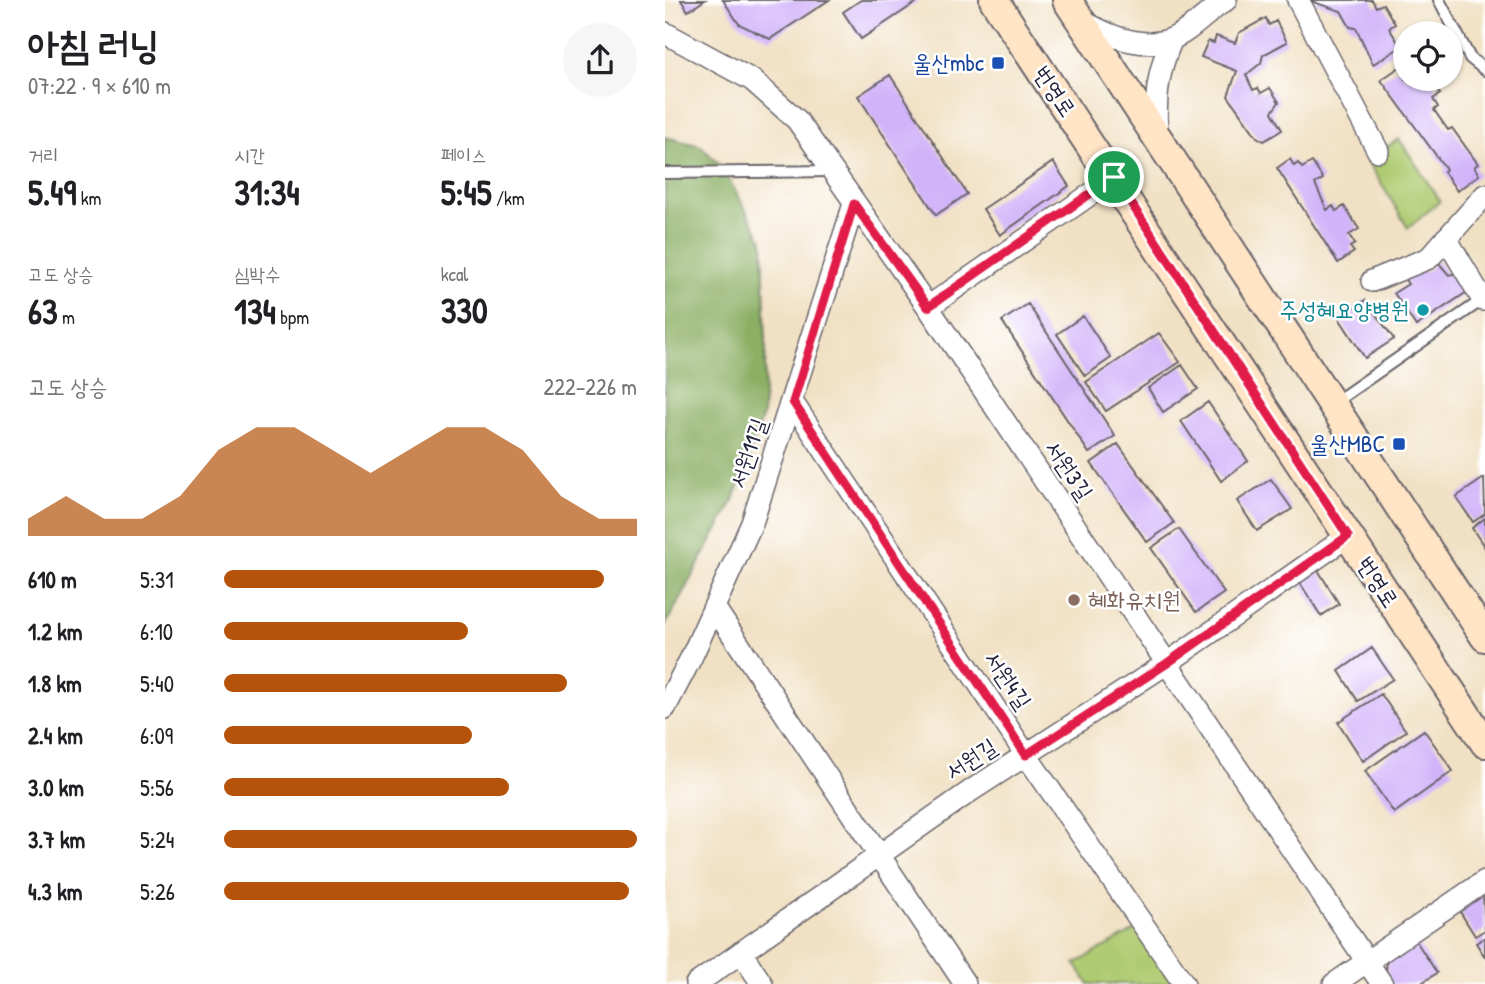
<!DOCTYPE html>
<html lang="ko">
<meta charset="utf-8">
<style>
body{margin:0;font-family:"Patrick Hand","Poor Story",sans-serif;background:#f6f6f6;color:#202124;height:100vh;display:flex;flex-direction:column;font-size:26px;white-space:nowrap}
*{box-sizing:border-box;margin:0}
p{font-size:23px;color:#757577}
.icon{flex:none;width:38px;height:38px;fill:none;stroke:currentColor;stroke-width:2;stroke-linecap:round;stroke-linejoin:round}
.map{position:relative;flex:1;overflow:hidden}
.details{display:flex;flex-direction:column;background:#fff;width:665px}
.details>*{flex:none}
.buttons{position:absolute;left:728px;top:21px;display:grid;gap:14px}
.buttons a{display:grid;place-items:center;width:70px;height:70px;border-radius:50%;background:#fff;box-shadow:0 2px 5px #0004;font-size:35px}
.pin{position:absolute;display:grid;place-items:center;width:60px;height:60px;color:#fff;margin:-30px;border:4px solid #fff;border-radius:50%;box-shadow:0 2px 7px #0007}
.round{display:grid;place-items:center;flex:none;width:74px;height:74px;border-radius:37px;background:#f6f6f6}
.overview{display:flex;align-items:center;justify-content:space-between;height:119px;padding:0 28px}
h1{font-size:38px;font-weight:700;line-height:52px}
.figures{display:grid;grid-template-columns:repeat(3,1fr);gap:10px;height:119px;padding:7px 28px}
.figures div{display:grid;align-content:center}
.figures b{font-size:35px;font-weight:700}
.figures small{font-size:19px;font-weight:400}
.figures p{font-size:19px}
.chart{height:196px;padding:14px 28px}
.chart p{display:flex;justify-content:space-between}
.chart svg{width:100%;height:126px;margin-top:7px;fill:#b45309;opacity:.7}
ul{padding:0 28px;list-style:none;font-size:23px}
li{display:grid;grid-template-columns:112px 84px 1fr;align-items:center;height:52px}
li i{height:18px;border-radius:9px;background:#b45309}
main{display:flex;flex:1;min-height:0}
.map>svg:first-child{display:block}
.green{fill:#afcb71;stroke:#687656;stroke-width:2}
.forest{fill:#8baf63;stroke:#56684f;stroke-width:2}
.building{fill:#d1b3f9}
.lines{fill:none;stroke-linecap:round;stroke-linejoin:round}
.service-casing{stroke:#6a656b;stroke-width:14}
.minor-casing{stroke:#6a656b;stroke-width:24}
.secondary-casing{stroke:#6a656b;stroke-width:32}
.service{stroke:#fff;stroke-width:10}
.minor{stroke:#fff;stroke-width:21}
.secondary{stroke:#ffe4c6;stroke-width:28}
.route-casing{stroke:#fff;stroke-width:14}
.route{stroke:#e11d48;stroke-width:9}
.transit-dot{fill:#1a4fb4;stroke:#fff;stroke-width:2.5}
.culture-dot{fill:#0f9aa8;stroke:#fff;stroke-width:2.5}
.education-dot{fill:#8d6e63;stroke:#fff;stroke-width:2.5}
.labels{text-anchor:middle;stroke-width:5;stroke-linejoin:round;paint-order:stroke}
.transit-label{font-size:23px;fill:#164399;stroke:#fff;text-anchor:end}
.street-label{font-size:23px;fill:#22223b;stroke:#fff}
.culture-label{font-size:23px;fill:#0d838f;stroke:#fff;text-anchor:end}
.education-label{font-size:23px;fill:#785e54;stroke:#fff;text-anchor:start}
</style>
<main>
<section class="details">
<div class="overview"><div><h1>아침 러닝</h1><p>07:22 · 9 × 610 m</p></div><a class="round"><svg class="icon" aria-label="share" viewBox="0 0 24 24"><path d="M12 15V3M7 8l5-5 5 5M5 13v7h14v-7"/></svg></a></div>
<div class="figures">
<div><p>거리</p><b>5.49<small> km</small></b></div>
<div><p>시간</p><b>31:34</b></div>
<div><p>페이스</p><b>5:45<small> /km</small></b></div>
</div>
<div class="figures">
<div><p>고도 상승</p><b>63<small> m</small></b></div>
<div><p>심박수</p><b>134<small> bpm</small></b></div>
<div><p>kcal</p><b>330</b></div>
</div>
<div class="chart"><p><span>고도 상승</span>222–226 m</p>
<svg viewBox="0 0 160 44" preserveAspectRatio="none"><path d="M0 44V38L10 30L20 38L30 38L40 30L50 14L60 6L70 6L80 14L90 22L100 14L110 6L120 6L130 14L140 30L150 38L160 38V44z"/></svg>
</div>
<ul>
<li><b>610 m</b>5:31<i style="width:92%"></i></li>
<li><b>1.2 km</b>6:10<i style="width:59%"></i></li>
<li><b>1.8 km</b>5:40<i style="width:83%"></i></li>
<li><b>2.4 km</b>6:09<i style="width:60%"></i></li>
<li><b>3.0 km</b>5:56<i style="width:69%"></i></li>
<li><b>3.7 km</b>5:24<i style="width:100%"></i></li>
<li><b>4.3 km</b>5:26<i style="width:98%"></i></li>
</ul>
</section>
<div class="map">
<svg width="820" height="984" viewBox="0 0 820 984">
<rect width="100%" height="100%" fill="#fff"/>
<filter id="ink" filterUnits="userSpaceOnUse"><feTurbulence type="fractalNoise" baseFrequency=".0143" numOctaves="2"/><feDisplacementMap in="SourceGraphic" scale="14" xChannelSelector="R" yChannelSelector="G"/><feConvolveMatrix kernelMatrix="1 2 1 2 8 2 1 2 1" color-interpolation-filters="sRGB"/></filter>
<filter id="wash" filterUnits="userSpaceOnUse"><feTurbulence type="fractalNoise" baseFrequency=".00686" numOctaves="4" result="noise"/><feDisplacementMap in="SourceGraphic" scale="28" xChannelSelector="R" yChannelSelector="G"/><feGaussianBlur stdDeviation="1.57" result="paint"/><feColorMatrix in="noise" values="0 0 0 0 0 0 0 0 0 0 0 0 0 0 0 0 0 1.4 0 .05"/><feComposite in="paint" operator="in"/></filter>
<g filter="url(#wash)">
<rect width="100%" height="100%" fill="#f1e1c4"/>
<path class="green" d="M 734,139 L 775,201 L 743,228 L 702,160 Z
M 477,926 L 515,984 L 424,984 L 410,964 Z"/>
<path class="forest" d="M 0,137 L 36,146 L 57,167 L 98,241 L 101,344 L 98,415 L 70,497 L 0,626 Z"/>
<g id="blocks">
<path class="building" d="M 16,0 L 40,0 L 23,11 Z
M 58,0 L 164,0 L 105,39 L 74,24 Z
M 196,0 L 255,0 L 196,39 L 178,12 Z
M 642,0 L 707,0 L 711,7 L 718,4 L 730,24 L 724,28 L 736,47 L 708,64 L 691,28 L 685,27 L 676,11 Z
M 601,18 L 604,25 L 611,21 L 622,42 L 598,55 L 596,63 L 581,75 L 588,90 L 593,88 L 596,93 L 605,88 L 614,102 L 607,112 L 617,130 L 599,141 L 592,137 L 563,96 L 572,71 L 536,57 L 543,41 L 549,43 L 551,36 L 570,43 L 574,33 Z
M 739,64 L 740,79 L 764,79 L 775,94 L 768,99 L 773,107 L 769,110 L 783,130 L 787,128 L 813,164 L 809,167 L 814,175 L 792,191 L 779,172 L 781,169 L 716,80 Z
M 225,75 L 302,194 L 271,215 L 193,96 Z
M 625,159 L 629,166 L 633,163 L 637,168 L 647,162 L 658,179 L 650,184 L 662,210 L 668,206 L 671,211 L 679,206 L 694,229 L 684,235 L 690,244 L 685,247 L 689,252 L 673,263 L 612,168 Z
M 388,162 L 404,186 L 335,235 L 318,209 Z
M 772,261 L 784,275 L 800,271 L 805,290 L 751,326 L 729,293 L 743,284 L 736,273 L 762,271 Z
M 700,300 L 729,339 L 700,358 L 674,318 Z
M 363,304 L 450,436 L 424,453 L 337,321 Z
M 418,316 L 446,358 L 420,376 L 392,334 Z
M 494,333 L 515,362 L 441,411 L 421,382 Z
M 517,365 L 533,389 L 498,412 L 483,388 Z
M 543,402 L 583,461 L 556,481 L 516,421 Z
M 453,444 L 509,523 L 482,542 L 426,463 Z
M 819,478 L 820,514 L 808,522 L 791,497 Z
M 606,479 L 627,509 L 592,531 L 572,501 Z
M 820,518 L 820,548 L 807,528 Z
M 514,529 L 559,593 L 531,612 L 486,548 Z
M 653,570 L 674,604 L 656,616 L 635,583 Z
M 707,648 L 728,679 L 693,701 L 674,671 Z
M 716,694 L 741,731 L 698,761 L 673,722 Z
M 759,730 L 788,771 L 729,813 L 700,771 Z
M 818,895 L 820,930 L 810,936 L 794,910 Z
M 820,937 L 820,957 L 811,943 Z
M 749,938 L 772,973 L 755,984 L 727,984 L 721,974 L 722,956 Z"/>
</g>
</g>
<g filter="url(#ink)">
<use href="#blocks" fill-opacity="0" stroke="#6a656b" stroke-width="2"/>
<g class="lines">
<g class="service-casing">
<path id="service" d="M 774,0 L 805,58 L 820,70
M 0,173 L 167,171
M 667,404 L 820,298"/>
</g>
<g class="minor-casing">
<path id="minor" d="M 633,0 L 713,151
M 416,20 C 441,35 476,50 506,39 C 525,32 543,11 561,0
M 0,33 L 87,80 L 132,120 L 263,307 L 717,984
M 492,136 C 490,100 492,72 507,39
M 781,238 L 818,300
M 707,281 L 764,258 L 820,195
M 263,307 L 449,178
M 128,403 L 361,755 L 519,984
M 49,607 L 300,984
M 0,708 L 26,658 L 87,523 L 189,204
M 76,952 L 97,984
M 31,984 L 307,790 L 501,664 L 683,536
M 669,984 L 820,881"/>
</g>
<g class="secondary-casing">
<path id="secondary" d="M 329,0 L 820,743
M 402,0 L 820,637"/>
</g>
<use href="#service" class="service"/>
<use href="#minor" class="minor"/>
<use href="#secondary" class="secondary"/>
</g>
</g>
<g class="lines" filter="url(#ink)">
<g class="route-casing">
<path id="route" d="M 449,177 L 683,536 L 501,664 L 361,755 L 128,402 L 189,204 L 263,307 Z"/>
</g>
<use href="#route" class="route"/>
</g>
<g class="transit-dot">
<rect x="326" y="56" width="14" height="14" rx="3.5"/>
<rect x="727" y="437" width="14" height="14" rx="3.5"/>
</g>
<circle class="culture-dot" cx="758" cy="310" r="7"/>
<circle class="education-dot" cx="409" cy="600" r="7"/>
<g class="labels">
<g class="transit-label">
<text x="319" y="71">울산mbc</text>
<text x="720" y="452">울산MBC</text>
</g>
<g class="street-label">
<text transform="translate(390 91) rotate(56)" y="8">번영로</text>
<text transform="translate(83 453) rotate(-71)" y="8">서원11길</text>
<text transform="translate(404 470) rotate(56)" y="8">서원3길</text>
<text transform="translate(713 582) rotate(57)" y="8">번영로</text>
<text transform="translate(343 680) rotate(56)" y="8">서원4길</text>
<text transform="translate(306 759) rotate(-33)" y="8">서원길</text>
</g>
<g class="culture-label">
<text x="744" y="318">주성혜요양병원</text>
</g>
<g class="education-label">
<text x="423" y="608">혜화유치원</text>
</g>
</g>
</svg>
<div class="buttons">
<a><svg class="icon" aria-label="locate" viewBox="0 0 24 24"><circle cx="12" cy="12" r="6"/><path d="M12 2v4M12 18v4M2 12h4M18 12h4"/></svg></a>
</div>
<div class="pin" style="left:449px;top:177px;background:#1e9e55"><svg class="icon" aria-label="arrive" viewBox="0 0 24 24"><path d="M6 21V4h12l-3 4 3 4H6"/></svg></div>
</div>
</main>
